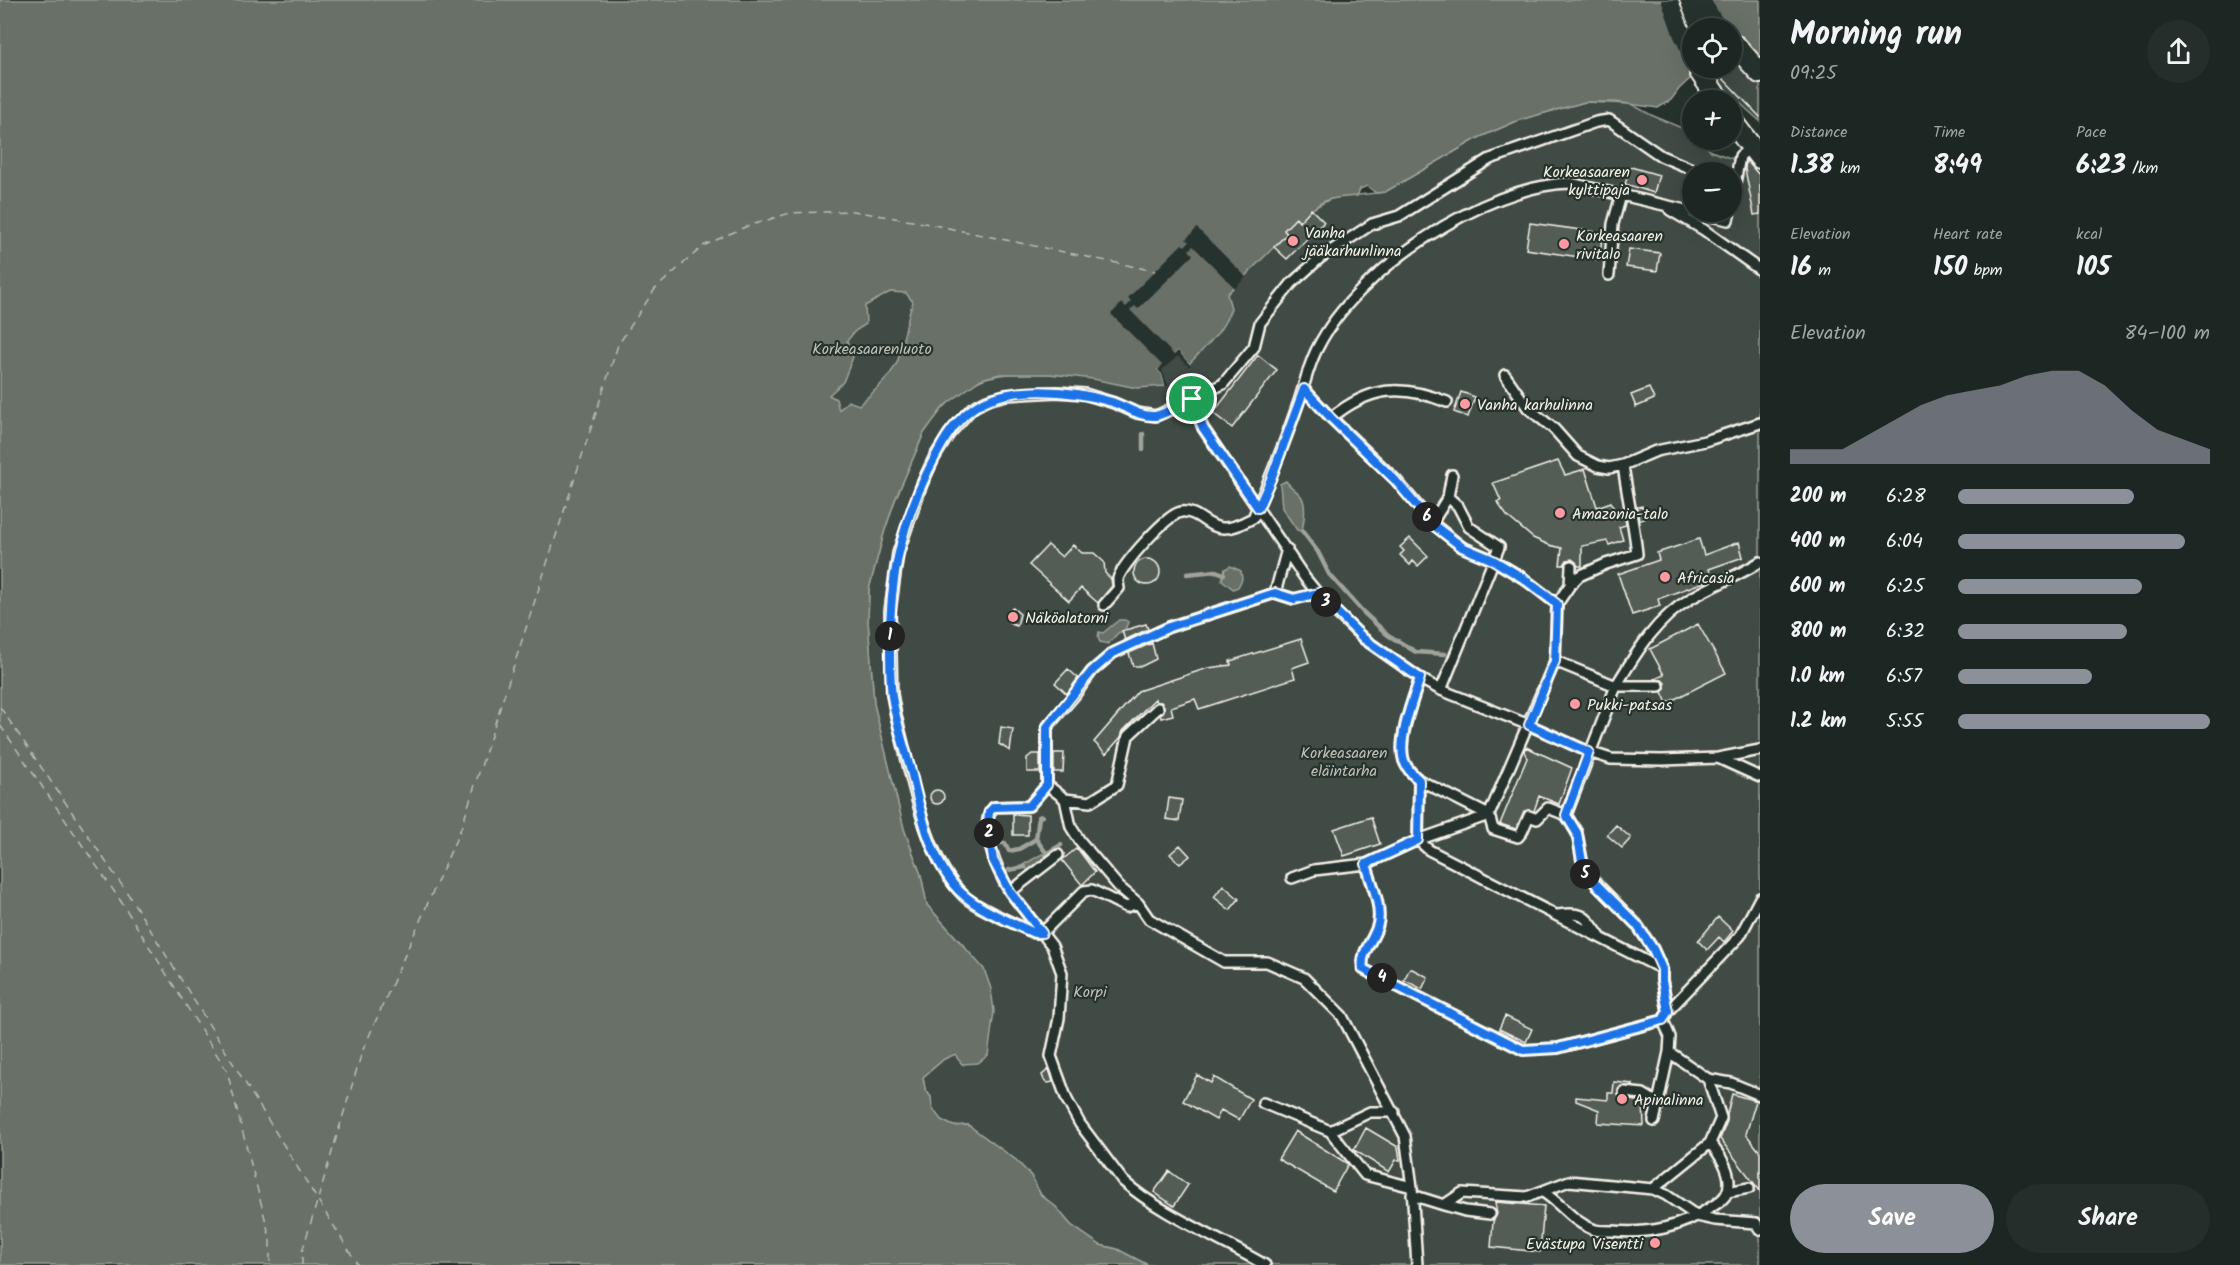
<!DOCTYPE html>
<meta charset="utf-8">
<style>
body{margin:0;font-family:Kalam,sans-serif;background:#252e2a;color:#f1f3f6;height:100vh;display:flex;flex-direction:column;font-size:22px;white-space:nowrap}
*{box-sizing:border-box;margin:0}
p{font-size:20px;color:#a0a5a5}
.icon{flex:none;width:33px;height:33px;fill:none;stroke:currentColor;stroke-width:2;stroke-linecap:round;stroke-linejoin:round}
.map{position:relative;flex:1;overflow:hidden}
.sheet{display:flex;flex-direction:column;background:#1c2622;width:480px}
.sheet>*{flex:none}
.buttons{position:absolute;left:1682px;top:18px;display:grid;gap:12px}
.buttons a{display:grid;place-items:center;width:60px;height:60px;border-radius:50%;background:#1c2622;box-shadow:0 6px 24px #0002,0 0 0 2px #3a4340;font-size:30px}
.pin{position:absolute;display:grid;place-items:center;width:51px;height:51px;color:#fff;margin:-26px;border:3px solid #fff;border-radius:50%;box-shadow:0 2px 6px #0007}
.km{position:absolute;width:30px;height:30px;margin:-15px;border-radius:50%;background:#222;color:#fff;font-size:16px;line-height:30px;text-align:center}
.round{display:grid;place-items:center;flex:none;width:63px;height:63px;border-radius:32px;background:#252e2a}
.overview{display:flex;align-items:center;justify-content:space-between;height:102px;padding:0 30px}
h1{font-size:33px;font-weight:800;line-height:45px}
.metrics{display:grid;grid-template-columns:repeat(3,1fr);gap:9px;height:102px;padding:6px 30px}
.metrics div{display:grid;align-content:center}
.metrics b{font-size:26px;font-weight:800}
.metrics small{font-size:16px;font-weight:400}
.metrics p{font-size:16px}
.chart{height:168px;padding:12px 30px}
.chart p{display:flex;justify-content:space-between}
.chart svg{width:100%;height:108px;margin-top:6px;fill:#8c9099;opacity:.7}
.action{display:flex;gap:12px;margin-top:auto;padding:12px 30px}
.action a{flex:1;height:69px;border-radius:36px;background:#8c9099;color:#fff;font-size:24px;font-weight:800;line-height:69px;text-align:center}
.action a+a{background:#252e2a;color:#f1f3f6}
ul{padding:0 30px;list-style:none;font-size:20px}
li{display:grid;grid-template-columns:96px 72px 1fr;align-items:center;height:45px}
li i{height:15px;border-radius:8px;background:#8c9099}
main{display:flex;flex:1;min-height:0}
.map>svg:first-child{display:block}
.green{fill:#414b45;stroke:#9a9e96;stroke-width:1.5;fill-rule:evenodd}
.water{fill:#676f68;stroke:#9fa39b;stroke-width:1.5;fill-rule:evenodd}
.pier{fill:#26332d}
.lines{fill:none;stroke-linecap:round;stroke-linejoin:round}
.stream{stroke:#9fa39b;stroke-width:4.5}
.ferry{stroke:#bcbdb5;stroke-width:1.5;stroke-dasharray:8 6;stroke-linecap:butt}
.building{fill:#525c55;stroke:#f4f1e8;stroke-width:1.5}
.lane-casing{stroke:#f4f1e8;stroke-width:14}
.street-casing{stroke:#f4f1e8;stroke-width:24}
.lane{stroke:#26332d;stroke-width:9}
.street{stroke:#26332d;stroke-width:20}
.tram{stroke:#f4f1e8;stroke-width:1.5}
.route-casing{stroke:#fff;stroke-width:12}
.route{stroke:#1a73e8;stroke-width:8}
.poi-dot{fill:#ff9aa2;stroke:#26332d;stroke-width:2}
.labels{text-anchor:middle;stroke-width:4.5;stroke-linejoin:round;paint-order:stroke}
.poi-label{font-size:16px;fill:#f4f1e8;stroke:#26332d;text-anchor:start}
.park-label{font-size:16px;fill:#bebfb7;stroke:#26332d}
</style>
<main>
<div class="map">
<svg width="1760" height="1265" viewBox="0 0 1760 1265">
<rect width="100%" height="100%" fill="#26332d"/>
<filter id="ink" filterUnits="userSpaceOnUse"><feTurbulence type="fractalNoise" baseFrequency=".0167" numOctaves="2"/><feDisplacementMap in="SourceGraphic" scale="12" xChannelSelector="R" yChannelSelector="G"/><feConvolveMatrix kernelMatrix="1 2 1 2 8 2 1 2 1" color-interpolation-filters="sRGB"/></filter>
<g filter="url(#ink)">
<path class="green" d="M 1731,50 L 1760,65 L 1760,121 L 1733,97 L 1706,68 L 1731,68 Z
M 1585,102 L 1631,104 L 1651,115 L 1691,132 L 1692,140 L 1699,140 L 1711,151 L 1733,159 L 1745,171 L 1748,162 L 1760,176 L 1760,1265 L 1148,1265 L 1117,1249 L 1100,1245 L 1071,1225 L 1056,1207 L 1041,1195 L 1031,1176 L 1016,1160 L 968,1125 L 953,1126 L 941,1120 L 931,1108 L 931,1097 L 925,1089 L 923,1077 L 944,1059 L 956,1053 L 963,1064 L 964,946 L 927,905 L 921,875 L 904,829 L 874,704 L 868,621 L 869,589 L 884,533 L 895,500 L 924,433 C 938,411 957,391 981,380 C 1015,364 1124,382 1165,386 L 1162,374 L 1158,370 L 1296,218 L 1332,198 L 1385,192 L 1478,138 L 1519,120 ZM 1692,172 L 1731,172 L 1731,212 L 1692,212 Z
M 951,285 L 849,456 L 797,358 L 822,286 Z"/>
<path class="water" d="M 0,0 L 1760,0 L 1760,65 L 1731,50 L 1731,28 L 1692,28 L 1693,76 L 1679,89 L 1671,100 L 1658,108 L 1615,102 L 1585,102 L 1519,120 L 1478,138 L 1385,192 L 1376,193 L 1367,186 L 1360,189 L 1357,196 C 1325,198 1321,199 1299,222 L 1296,219 L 1284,230 L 1287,234 L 1227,294 L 1231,308 C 1223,332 1206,346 1189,364 L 1178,351 L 1158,370 L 1162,374 L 1165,386 L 1137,388 L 1093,379 L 1051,374 L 1000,374 L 981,379 L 944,406 L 924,433 L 895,500 L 884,533 L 869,589 L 868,621 L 874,704 L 904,829 L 921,875 L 927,905 L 984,969 L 991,989 L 994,1011 L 988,1055 L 978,1063 L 962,1064 L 957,1058 L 956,1054 L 944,1059 L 923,1077 L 925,1089 L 931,1097 L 932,1108 L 941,1120 L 953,1126 L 968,1125 L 1016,1160 L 1031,1176 L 1041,1195 L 1056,1207 L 1071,1225 L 1100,1245 L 1117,1249 L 1148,1265 L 0,1265 ZM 890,292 L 906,293 L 913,302 C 906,320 904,338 899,357 C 894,375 873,392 859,405 L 848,401 L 839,410 L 836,399 L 829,395 L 843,382 L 853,357 L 847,341 L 855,331 L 866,324 L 865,306 Z
M 1286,481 C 1290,487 1296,490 1301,496 C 1307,505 1304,520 1302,531 L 1297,530 L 1282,508 L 1280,484 Z
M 1230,566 L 1241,571 L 1242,579 L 1238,587 L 1233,589 L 1222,580 L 1225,569 Z
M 1119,620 L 1125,620 L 1128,622 L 1125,630 L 1118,633 L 1108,644 L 1100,642 L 1098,638 L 1099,632 L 1103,633 Z
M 1042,854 L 1049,858 L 1029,872 L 1023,865 Z"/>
<path class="pier" d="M 1661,0 L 1711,0 L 1728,28 L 1692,28 L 1693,76 L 1674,37 Z
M 1197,228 L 1246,277 L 1235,288 L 1193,246 L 1189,250 L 1193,255 L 1138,309 L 1135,306 L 1130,310 L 1174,355 L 1178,351 L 1191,366 L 1188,366 L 1178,356 L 1162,370 L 1168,385 L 1166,388 L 1162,374 L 1158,370 L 1162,365 L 1111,314 L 1122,303 L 1126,307 L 1131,302 L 1128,298 L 1182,244 L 1185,246 L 1189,242 L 1186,239 Z"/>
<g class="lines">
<path class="stream" d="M 1143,450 L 1143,434
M 1302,531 L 1318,552 L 1329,574 L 1363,612 L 1388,635 L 1416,652 L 1445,654
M 1187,574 L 1216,571 L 1224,574
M 1042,816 L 1039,817 L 1036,839 L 1047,854
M 999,843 L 1005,843 L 1009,851 L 1019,849 L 1036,839
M 1046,854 L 1061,845
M 1009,870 L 1025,867"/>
<path class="ferry" d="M 0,707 L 130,897 L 358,1265
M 0,725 L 122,903 L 227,1071 L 270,1238 L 270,1265
M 302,1265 L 302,1252 L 362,1052 L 461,828 L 618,345 L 655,289 L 703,246 L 745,227 L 790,213 L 853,211 L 924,223 L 1155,271"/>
</g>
<path class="building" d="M 1746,160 L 1760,176 L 1760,214 L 1754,215 L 1745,169 Z
M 1631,167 L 1659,175 L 1654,193 L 1625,184 Z
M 1311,209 L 1324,222 L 1287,259 L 1274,247 L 1287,234 L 1284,230 L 1296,218 L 1299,222 Z
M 1530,223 L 1603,233 L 1599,260 L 1526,249 Z
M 1629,249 L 1660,253 L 1657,271 L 1626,267 Z
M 1258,355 L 1277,370 L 1232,428 L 1213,413 Z
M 1649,388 L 1654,399 L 1636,407 L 1631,395 Z
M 1461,392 L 1475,397 L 1468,417 L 1454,412 Z
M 1558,461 L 1565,475 L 1585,469 L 1597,507 L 1611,502 L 1616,515 L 1624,512 L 1626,525 L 1619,527 L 1623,540 L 1609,545 L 1607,541 L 1582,546 L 1582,566 L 1578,566 L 1572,559 L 1567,560 L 1564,565 L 1560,565 L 1562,548 L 1549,545 L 1533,538 L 1507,516 L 1497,502 L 1501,501 L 1493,483 Z
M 1642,506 L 1646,518 L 1639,521 L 1637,507 Z
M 1410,538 L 1428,556 L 1418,566 L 1413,561 L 1410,565 L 1400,555 L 1404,551 L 1400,547 Z
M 1699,539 L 1704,555 L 1739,542 L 1743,557 L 1709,569 L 1712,579 L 1658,599 L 1660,606 L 1632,615 L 1618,574 L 1659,560 L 1657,553 Z
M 1048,545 L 1062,557 L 1073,545 L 1082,553 L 1094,553 L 1104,562 L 1105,573 L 1111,579 L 1112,586 L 1098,603 L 1081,588 L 1069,601 L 1029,565 Z
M1134 572a13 13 0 1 1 26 0a13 13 0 1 1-26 0Z
M 1013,608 L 1020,614 L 1017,626 L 1011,624 L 1006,619 L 1007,612 Z
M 1146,624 L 1148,629 L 1125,640 L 1122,631 Z
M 1698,624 L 1726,673 L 1667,703 L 1662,692 L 1665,689 L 1665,683 L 1662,680 L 1655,679 L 1664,675 L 1650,649 Z
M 1301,639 L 1309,662 L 1292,668 L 1295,678 L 1199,709 L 1195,699 L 1171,707 L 1173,715 L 1161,718 L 1160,715 L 1164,711 L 1164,706 L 1161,702 L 1156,702 L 1155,699 L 1123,731 L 1121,737 L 1106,754 L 1094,742 L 1138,691 L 1208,668 L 1231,665 L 1230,661 Z
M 1152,643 L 1156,659 L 1142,666 L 1133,666 L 1129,653 Z
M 1068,669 L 1078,678 L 1067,694 L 1055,683 Z
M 1001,727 L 1013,729 L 1010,751 L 999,744 Z
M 1526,747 L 1572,768 L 1559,804 L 1539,796 L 1534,811 L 1524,811 L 1516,829 L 1500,824 L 1527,758 L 1524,751 Z
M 1054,753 L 1064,753 L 1063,772 L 1054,772 Z
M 1032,754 L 1040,754 L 1040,772 L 1027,772 L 1027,758 Z
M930 797a7 7 0 1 1 14 0a7 7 0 1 1-14 0Z
M 1169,798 L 1182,800 L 1179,821 L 1166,819 Z
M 1013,814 L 1028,815 L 1028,835 L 1013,835 Z
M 1371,817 L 1380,844 L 1344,856 L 1334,829 Z
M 1616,825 L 1631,838 L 1622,848 L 1607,835 Z
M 1180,845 L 1190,856 L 1180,864 L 1170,854 Z
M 1077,848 L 1095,872 L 1082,885 L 1062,860 Z
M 1223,885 L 1239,899 L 1230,910 L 1214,897 Z
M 1718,917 L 1733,931 L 1724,942 L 1719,937 L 1707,950 L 1698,941 Z
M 1410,968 L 1428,977 L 1422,989 L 1404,980 Z
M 1505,1016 L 1532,1029 L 1526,1042 L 1499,1029 Z
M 1049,1069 L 1053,1082 L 1048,1083 L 1044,1080 L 1042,1075 Z
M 1197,1075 L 1211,1083 L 1214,1077 L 1251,1099 L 1239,1120 L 1221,1110 L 1216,1120 L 1183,1101 Z
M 1614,1082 L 1633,1084 L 1633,1086 L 1621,1086 L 1618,1094 L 1623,1099 L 1643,1102 L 1644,1126 L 1598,1123 L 1599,1110 L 1576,1101 L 1576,1097 L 1608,1100 L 1608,1093 L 1613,1093 Z
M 1732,1094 L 1756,1101 L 1746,1134 L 1760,1152 L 1760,1191 L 1720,1139 L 1727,1121 L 1727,1114 Z
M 1366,1128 L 1398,1147 L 1400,1160 L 1396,1160 L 1389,1172 L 1354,1150 Z
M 1295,1131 L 1348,1164 L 1333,1191 L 1278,1159 Z
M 1169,1171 L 1188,1185 L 1174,1206 L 1154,1192 Z
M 1495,1202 L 1544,1206 L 1540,1252 L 1491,1247 L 1493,1222 L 1497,1214 Z"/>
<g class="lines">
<g class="lane-casing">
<path id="lane" d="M 1731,205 L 1740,156 L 1751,147
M 1670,210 L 1704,230 L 1760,270
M 1609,275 L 1613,224 L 1621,195
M 1505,375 L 1528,408 L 1554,429 L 1578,456 L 1598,466 L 1609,468 L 1623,465 L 1656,451 L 1705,441 L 1760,423
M 1304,389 L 1331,418 L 1396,480 L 1432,523 L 1462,547 L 1493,560 L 1523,578 L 1557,604
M 1192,399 L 1203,428 L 1305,578 L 1323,600 L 1364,639 L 1424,681 L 1441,690 L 1529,725 L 1589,752 L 1611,759 L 1662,760 L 1718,758 L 1760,750
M 1331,418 C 1370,386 1402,384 1447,402
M 1623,465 C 1627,495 1634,524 1637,554 L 1606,564 L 1579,576 L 1570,585 L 1557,604 L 1555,661 L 1489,815 L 1418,840 L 1429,850 C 1507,890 1584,930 1662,969
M 1432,523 L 1448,497 L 1452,475
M 1570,585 L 1571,566
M 1275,593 L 1287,549
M 1318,593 L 1294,599 L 1275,593 L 1169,627 L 1113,653 L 1092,671 L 1073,697 L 1047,727 L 1047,785 L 1065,799 L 1071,827 L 1080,841 L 1119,887 L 1138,903 L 1149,919 L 1224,962 L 1267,962 L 1304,978 L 1342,1016 L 1405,1136 L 1412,1187 L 1417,1265
M 1104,605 L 1119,588 C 1118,585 1118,582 1118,579 C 1121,566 1167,514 1181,512 C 1198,510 1207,528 1223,528 C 1233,529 1245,522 1253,518 C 1269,481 1284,445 1297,407 C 1304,388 1308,365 1318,347 C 1356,271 1485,185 1570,183 L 1728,220 L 1730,212
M 1555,661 L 1616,686 L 1566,815 L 1577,833 L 1584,871 L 1637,925 L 1653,949 L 1662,969 L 1662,980 L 1668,1011
M 1420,678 C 1413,699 1397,740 1404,761 C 1407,769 1413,775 1419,780 L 1489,815 L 1493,829 L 1518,837 L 1522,832 L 1529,816 L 1537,819 L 1548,808 L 1566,815
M 1616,686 C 1636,653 1656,619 1690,599 C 1713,585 1738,576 1760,562
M 1616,686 L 1659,686
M 1441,690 L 1499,547 L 1469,527 L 1458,506 L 1448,497
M 1718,758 L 1760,777
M 1419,780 L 1418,840 L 1366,864 C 1371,882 1382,906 1378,924 C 1374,941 1360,951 1363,969 L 1523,1050 L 1558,1048 L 1663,1020 L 1668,1011 L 1740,936 L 1760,898
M 1065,799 L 1090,802 L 1117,785 L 1128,736 L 1158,708
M 1058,855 L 1010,892 L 1052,946 L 1062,973 L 1059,1018 L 1051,1056 L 1067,1100 L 1080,1124 L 1123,1181 C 1160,1214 1221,1239 1265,1265
M 1292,878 L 1314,870 L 1366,864
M 1010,892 C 999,874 976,825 994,807 L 1029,806 L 1047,785
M 1138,903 L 1126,907 L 1092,890 L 1084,891 L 1042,933 L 1034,933 C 1016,924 978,909 964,896 C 923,857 911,770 896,716 L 892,694 L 890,611 L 898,553 L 922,484 L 934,458 L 949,434 L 972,408 L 987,400 L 1006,395 L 1057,392 L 1085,394 L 1114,403 L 1137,413 L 1156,416 L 1223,384 L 1254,347 L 1260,323 L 1292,283 L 1320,258 L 1372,224 L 1399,216 L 1490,159 L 1596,122 L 1609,120 L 1661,156 L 1699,172
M 1558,915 C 1585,911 1586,917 1601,938
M 1708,1079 L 1731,1083 L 1760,1095
M 1624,1092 L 1643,1094 L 1658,1103
M 1263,1103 L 1330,1131 L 1370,1112 L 1394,1112
M 1654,1121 L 1669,1052
M 1330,1131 L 1365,1175 L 1412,1187
M 1653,1189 L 1710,1143 L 1721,1118 L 1708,1079 L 1669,1052 L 1670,1037 L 1663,1020
M 1543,1192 C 1561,1203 1573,1223 1595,1230 C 1600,1231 1607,1231 1613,1231 C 1649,1234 1679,1228 1710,1208 C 1716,1204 1723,1201 1727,1193 C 1734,1176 1721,1156 1710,1143
M 1727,1192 L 1749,1188
M 1412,1195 L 1444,1205 L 1462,1193 L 1527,1197 L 1569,1181 L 1653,1189 L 1666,1195 L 1697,1216 L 1715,1220 L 1756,1223 L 1760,1230
M 1444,1205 L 1465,1211 L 1490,1214"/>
</g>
<g class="street-casing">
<path id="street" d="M 1736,46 L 1760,73
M 1700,72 L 1719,100
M 1731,120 L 1760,158"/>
</g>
<use href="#lane" class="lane"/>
<use href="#street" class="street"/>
<path class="tram" d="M 1679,0 L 1692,34
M 1713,68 L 1760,117"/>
</g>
</g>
<g class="lines" filter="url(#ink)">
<g class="route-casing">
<path id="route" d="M 1304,389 L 1331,418 L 1395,480 L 1432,524 L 1462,547 L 1493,560 L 1523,578 L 1557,604 L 1555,661 L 1529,725 L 1589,752 L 1566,815 L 1577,833 L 1584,872 L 1637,925 L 1653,949 L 1662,969 L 1662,981 L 1668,1011 L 1663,1020 L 1558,1048 L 1523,1050 L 1363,969 C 1360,951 1374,941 1378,924 C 1382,906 1371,882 1366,864 L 1418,840 L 1419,780 C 1413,775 1407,769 1404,761 C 1397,740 1413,699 1420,678 L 1364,639 L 1318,593 L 1294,599 L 1275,593 L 1169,627 L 1113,653 L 1092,671 L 1047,727 L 1047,785 L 1029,806 L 994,807 L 989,812 L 988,824 L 993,860 L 1010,892 L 1042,933 L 1034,933 C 1007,920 972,908 953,884 C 929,853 921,813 912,775 C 905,749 896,723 892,696 C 890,680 890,663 890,646 C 889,583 900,528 928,471 C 939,449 951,424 972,409 C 1007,383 1073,390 1112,402 C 1126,407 1140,417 1155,416 C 1164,415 1183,403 1192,399 L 1203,428 L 1258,508 L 1271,479 Z"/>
</g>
<use href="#route" class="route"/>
</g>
<g class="poi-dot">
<circle cx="1642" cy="180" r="6"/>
<circle cx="1293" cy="241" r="6"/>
<circle cx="1564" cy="244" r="6"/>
<circle cx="1465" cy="404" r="6"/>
<circle cx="1560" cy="513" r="6"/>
<circle cx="1665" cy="577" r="6"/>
<circle cx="1013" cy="617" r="6"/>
<circle cx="1575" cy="704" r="6"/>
<circle cx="1622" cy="1099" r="6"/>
<circle cx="1655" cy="1243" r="6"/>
</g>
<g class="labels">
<g class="poi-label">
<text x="1630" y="177" text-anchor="end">Korkeasaaren<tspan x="1630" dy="18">kylttipaja</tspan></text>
<text x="1305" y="238">Vanha<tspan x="1305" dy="18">jääkarhunlinna</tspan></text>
<text x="1576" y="241">Korkeasaaren<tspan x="1576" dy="18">rivitalo</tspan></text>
<text x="1477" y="410">Vanha karhulinna</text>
<text x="1572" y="519">Amazonia-talo</text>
<text x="1677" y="583">Africasia</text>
<text x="1025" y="623">Näköalatorni</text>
<text x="1587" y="710">Pukki-patsas</text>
<text x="1634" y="1105">Apinalinna</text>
<text x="1643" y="1249" text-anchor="end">Evästupa Visentti</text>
</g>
<g class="park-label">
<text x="872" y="354">Korkeasaarenluoto</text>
<text x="1344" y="758">Korkeasaaren<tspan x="1344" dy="18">eläintarha</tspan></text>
<text x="1090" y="997">Korpi</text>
</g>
</g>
</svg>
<div class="buttons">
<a><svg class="icon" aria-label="locate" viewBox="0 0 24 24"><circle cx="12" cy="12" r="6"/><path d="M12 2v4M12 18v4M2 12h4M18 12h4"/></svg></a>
<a>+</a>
<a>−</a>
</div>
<div class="pin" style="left:1192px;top:399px;background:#1e9e55"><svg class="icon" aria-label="arrive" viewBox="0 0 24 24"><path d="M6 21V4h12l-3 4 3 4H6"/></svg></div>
<b class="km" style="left:890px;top:636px">1</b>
<b class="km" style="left:989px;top:833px">2</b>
<b class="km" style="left:1326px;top:602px">3</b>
<b class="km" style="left:1382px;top:978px">4</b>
<b class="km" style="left:1585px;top:874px">5</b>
<b class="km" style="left:1427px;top:517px">6</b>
</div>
<section class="sheet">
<div class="overview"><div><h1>Morning run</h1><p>09:25</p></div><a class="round"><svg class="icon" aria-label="share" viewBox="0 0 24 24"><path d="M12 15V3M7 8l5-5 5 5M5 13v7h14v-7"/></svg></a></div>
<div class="metrics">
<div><p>Distance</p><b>1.38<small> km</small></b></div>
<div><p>Time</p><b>8:49</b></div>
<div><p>Pace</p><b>6:23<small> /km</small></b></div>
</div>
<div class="metrics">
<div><p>Elevation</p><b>16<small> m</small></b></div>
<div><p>Heart rate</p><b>150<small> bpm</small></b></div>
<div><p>kcal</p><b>105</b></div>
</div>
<div class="chart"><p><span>Elevation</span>84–100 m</p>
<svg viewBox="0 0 160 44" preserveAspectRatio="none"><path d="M0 44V38L10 38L20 38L30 32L40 26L50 20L60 16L70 14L80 12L90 8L100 6L110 6L120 12L130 22L140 30L150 34L160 38V44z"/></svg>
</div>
<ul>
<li><b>200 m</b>6:28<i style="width:70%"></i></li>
<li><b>400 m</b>6:04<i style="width:90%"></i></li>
<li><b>600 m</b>6:25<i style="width:73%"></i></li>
<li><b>800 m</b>6:32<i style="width:67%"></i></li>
<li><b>1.0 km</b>6:57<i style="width:53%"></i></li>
<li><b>1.2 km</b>5:55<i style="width:100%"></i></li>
</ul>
<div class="action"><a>Save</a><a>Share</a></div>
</section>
</main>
